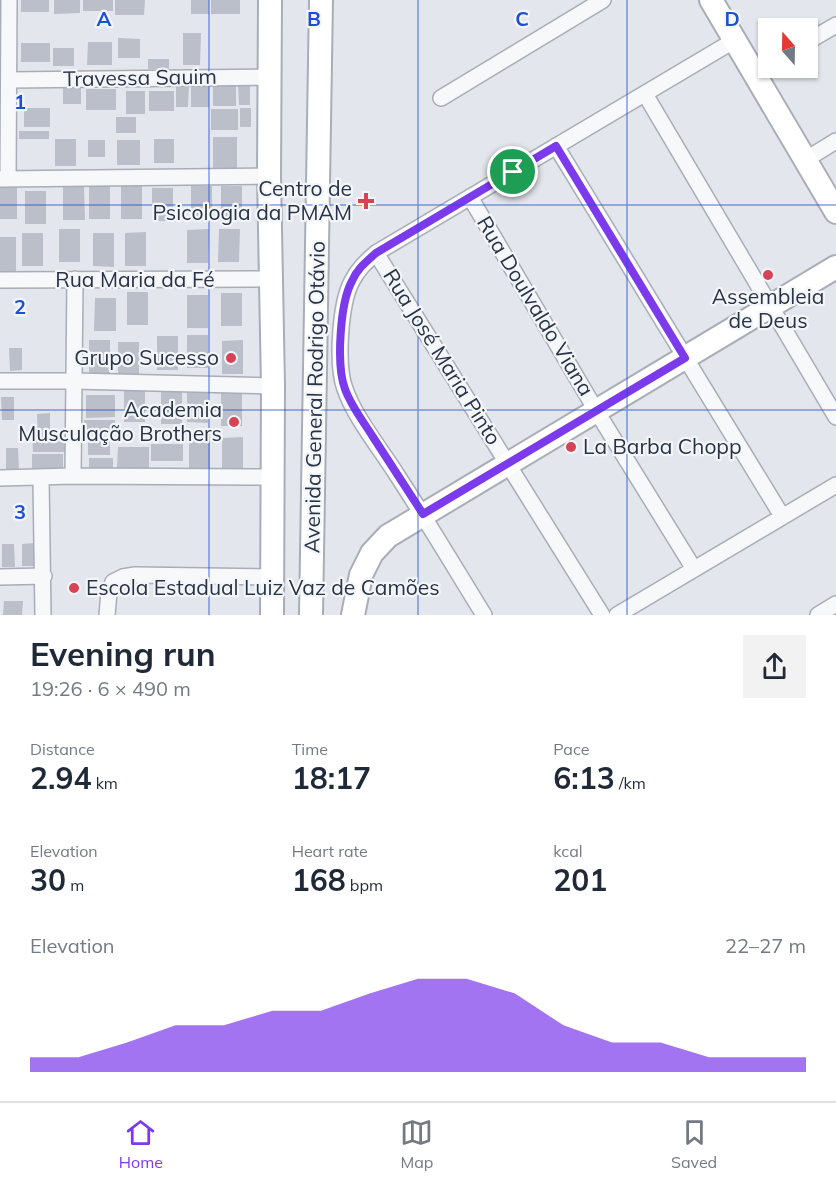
<!DOCTYPE html>
<meta charset="utf-8">
<style>
body{margin:0;font-family:Mulish,sans-serif;background:#f2f2f3;color:#1f2937;height:100vh;display:flex;flex-direction:column;font-size:22px;white-space:nowrap}
*{box-sizing:border-box;margin:0}
p{font-size:20px;color:#747a83}
.icon{flex:none;width:33px;height:33px;fill:none;stroke:currentColor;stroke-width:2;stroke-linecap:round;stroke-linejoin:round}
.map{position:relative;height:615px;overflow:hidden}
.side{display:flex;flex-direction:column;background:#fff;flex:1}
.side>*{flex:none}
.needle{width:39px;rotate:340deg}
.tools{position:absolute;left:758px;top:18px;display:grid;gap:12px}
.tools a{display:grid;place-items:center;width:60px;height:60px;border-radius:0px;background:#fff;box-shadow:0 2px 4px #0004;font-size:30px}
.pin{position:absolute;display:grid;place-items:center;width:51px;height:51px;color:#fff;margin:-26px;border:3px solid #fff;border-radius:50%;box-shadow:0 2px 6px #0007}
.round{display:grid;place-items:center;flex:none;width:63px;height:63px;border-radius:0px;background:#f2f2f3}
.headline{display:flex;align-items:center;justify-content:space-between;height:102px;padding:0 30px}
h1{font-size:33px;font-weight:700;line-height:45px}
.metrics{display:grid;grid-template-columns:repeat(3,1fr);gap:9px;height:102px;padding:6px 30px}
.metrics div{display:grid;align-content:center}
.metrics b{font-size:30px;font-weight:700}
.metrics small{font-size:16px;font-weight:400}
.metrics p{font-size:16px}
.chart{height:168px;padding:12px 30px}
.chart p{display:flex;justify-content:space-between}
.chart svg{width:100%;height:108px;margin-top:6px;fill:#7c3aed;opacity:.7}
.menu{display:flex;justify-content:space-around;align-items:center;height:84px;border-top:2px solid #e0e1e3;background:#fff;font-size:16px;color:#747a83}
.menu a{display:grid;justify-items:center;gap:3px}
.menu .current{color:#7c3aed}
.map>svg:first-child{display:block}
.building{fill:#babfca}
.lines{fill:none;stroke-linecap:round;stroke-linejoin:round}
.street-casing{stroke:#a8adb7;stroke-width:18}
.secondary-casing{stroke:#a8adb7;stroke-width:26}
.street{stroke:#f7f8fa;stroke-width:15}
.secondary{stroke:#fff;stroke-width:22}
.route-casing{stroke:#fff;stroke-width:12}
.route{stroke:#7c3aed;stroke-width:8}
.grid{fill:none;stroke:#1d4ed8;stroke-width:1.5;stroke-opacity:0.55}
.poi-dot{fill:#d64355;stroke:#f3f6f9;stroke-width:2}
.labels{text-anchor:middle;stroke-width:4.5;stroke-linejoin:round;paint-order:stroke}
.street-label{font-size:21px;fill:#2a3346;stroke:#f3f6f9}
.poi-label{font-size:21px;fill:#2a3346;stroke:#f3f6f9;text-anchor:end}
.grid-label{font-size:20px;text-anchor:middle;font-weight:bold;fill:#1d4ed8;stroke:#f3f6f9;stroke-width:4.5;stroke-linejoin:round;paint-order:stroke}
</style>
<div class="map">
<svg width="836" height="615" viewBox="0 0 836 615">
<rect width="100%" height="100%" fill="#e3e6ec"/>
<path class="building" d="M 21,0 L 49,0 L 49,12 L 21,12 Z
M 54,0 L 80,0 L 80,13 L 54,14 Z
M 83,0 L 113,0 L 113,11 L 83,11 Z
M 115,0 L 145,0 L 144,15 L 115,15 Z
M 191,0 L 209,0 L 209,14 L 191,14 Z
M 211,0 L 240,0 L 240,14 L 211,14 Z
M 183,33 L 201,33 L 200,65 L 183,65 Z
M 118,38 L 140,39 L 140,58 L 118,58 Z
M 88,42 L 112,42 L 112,65 L 87,65 Z
M 21,43 L 50,43 L 50,62 L 21,62 Z
M 53,48 L 74,48 L 74,66 L 53,66 Z
M 148,59 L 169,59 L 169,69 L 148,69 Z
M 213,82 L 236,82 L 236,106 L 213,106 Z
M 238,83 L 250,83 L 250,105 L 239,105 Z
M 63,84 L 81,84 L 81,104 L 63,104 Z
M 209,84 L 209,107 L 191,107 L 191,85 Z
M 176,86 L 189,86 L 188,107 L 176,107 Z
M 86,89 L 116,89 L 116,110 L 86,110 Z
M 126,91 L 145,91 L 145,114 L 126,114 Z
M 149,91 L 174,91 L 174,111 L 149,111 Z
M 24,108 L 50,108 L 50,127 L 24,127 Z
M 240,108 L 251,108 L 251,127 L 240,127 Z
M 211,109 L 238,109 L 238,130 L 211,130 Z
M 116,117 L 136,117 L 136,133 L 116,133 Z
M 19,131 L 49,131 L 49,139 L 19,139 Z
M 213,137 L 237,137 L 237,170 L 213,170 Z
M 55,139 L 76,139 L 76,166 L 55,166 Z
M 154,139 L 174,139 L 174,163 L 154,163 Z
M 88,140 L 105,140 L 105,157 L 88,157 Z
M 117,140 L 140,140 L 140,165 L 117,165 Z
M 0,186 L 17,186 L 17,219 L 0,219 Z
M 63,186 L 84,186 L 85,220 L 63,220 Z
M 89,186 L 110,186 L 110,219 L 89,219 Z
M 121,186 L 142,186 L 142,219 L 121,219 Z
M 191,186 L 212,186 L 212,219 L 191,220 Z
M 221,186 L 242,186 L 242,219 L 221,219 Z
M 152,188 L 173,188 L 173,221 L 152,221 Z
M 25,191 L 46,191 L 46,224 L 25,224 Z
M 59,229 L 80,229 L 80,262 L 59,262 Z
M 209,229 L 208,263 L 187,263 L 187,230 Z
M 219,229 L 240,229 L 239,262 L 218,262 Z
M 146,232 L 146,266 L 125,266 L 125,233 Z
M 22,233 L 43,233 L 43,266 L 22,266 Z
M 93,233 L 114,233 L 114,267 L 93,266 Z
M 0,237 L 16,237 L 16,271 L 0,271 Z
M 127,292 L 148,292 L 148,325 L 127,325 Z
M 221,293 L 242,293 L 242,326 L 221,326 Z
M 187,295 L 208,295 L 208,328 L 187,328 Z
M 95,298 L 116,298 L 116,331 L 94,331 Z
M 187,335 L 208,335 L 208,368 L 187,368 Z
M 157,336 L 178,336 L 178,370 L 157,370 Z
M 89,340 L 110,340 L 110,373 L 89,373 Z
M 243,340 L 243,374 L 222,374 L 222,341 Z
M 118,342 L 139,342 L 139,376 L 118,376 Z
M 9,348 L 22,348 L 22,370 L 10,371 Z
M 124,389 L 145,389 L 145,422 L 124,422 Z
M 187,389 L 208,389 L 208,423 L 187,422 Z
M 161,391 L 182,391 L 182,424 L 161,424 Z
M 221,392 L 242,392 L 242,426 L 221,426 Z
M 86,395 L 115,395 L 115,417 L 86,418 Z
M 1,397 L 14,397 L 14,420 L 2,420 Z
M 50,413 L 50,437 L 65,437 L 65,452 L 33,452 L 32,437 L 38,437 L 37,414 Z
M 84,420 L 115,420 L 115,430 L 84,430 Z
M 189,437 L 210,437 L 210,471 L 189,471 Z
M 243,437 L 243,471 L 222,471 L 222,438 Z
M 110,440 L 110,455 L 88,455 L 88,441 Z
M 151,444 L 183,444 L 183,461 L 151,461 Z
M 118,447 L 149,447 L 149,468 L 117,468 Z
M 6,448 L 18,448 L 19,471 L 6,471 Z
M 32,454 L 63,454 L 63,471 L 32,471 Z
M 89,458 L 113,458 L 113,469 L 89,469 Z
M 34,543 L 35,566 L 22,566 L 22,544 Z
M 2,544 L 14,544 L 15,567 L 2,567 Z
M 4,601 L 23,601 L 22,615 L 3,615 Z"/>
<g class="lines">
<g class="street-casing">
<path id="street" d="M 807,42 L 836,25
M 755,74 L 768,66
M 10,80 L 270,77
M 645,94 L 836,417
M 441,98 L 603,0
M 556,146 L 782,516
M 805,160 L 836,141
M 0,179 L 269,176
M 8,179 L 9,0
M 470,197 L 597,412 L 694,569
M 376,253 L 602,615
M 0,280 L 270,279
M 0,381 L 75,381 L 273,386
M 73,476 L 75,279
M 0,478 L 73,476 L 272,477
M 41,478 L 43,615
M 0,577 L 44,576
M 107,615 L 109,592 L 113,582 L 123,577 L 135,575 L 272,577
M 484,615 C 455,568 427,521 397,475 C 380,448 355,418 345,389 C 336,365 340,303 352,281 C 358,269 366,262 376,253 L 735,40
M 617,615 L 836,485
M 818,615 L 836,604"/>
</g>
<g class="secondary-casing">
<path id="secondary" d="M 270,0 L 269,176 L 273,386 L 272,615
M 711,0 L 836,212
M 311,615 L 321,0
M 353,615 L 361,575 L 372,553 L 388,536 L 836,267"/>
</g>
<use href="#street" class="street"/>
<use href="#secondary" class="secondary"/>
</g>
<g class="lines">
<g class="route-casing">
<path id="route" d="M 556,146 L 685,358 L 423,514 C 406,488 389,462 373,437 C 363,421 351,406 345,389 C 336,365 340,303 352,281 C 357,269 366,262 376,253 Z"/>
</g>
<use href="#route" class="route"/>
</g>
<path class="grid" d="M 209,0 L 209,615M 418,0 L 418,615M 627,0 L 627,615M 0,205 L 836,205M 0,410 L 836,410"/>
<g class="poi-dot">
<path d="M363 192h6v6h6v6h-6v6h-6v-6h-6v-6h6z"/>
<circle cx="768" cy="275" r="6"/>
<circle cx="231" cy="358" r="6"/>
<circle cx="234" cy="422" r="6"/>
<circle cx="571" cy="447" r="6"/>
<circle cx="74" cy="588" r="6"/>
</g>
<g class="labels">
<g class="street-label">
<text transform="translate(140 78) rotate(-1)" y="7">Travessa Sauim</text>
<text x="135" y="287">Rua Maria da Fé</text>
<text transform="translate(535 306) rotate(59)" y="7">Rua Doulvaldo Viana</text>
<text transform="translate(442 357) rotate(58)" y="7">Rua José Maria Pinto</text>
<text transform="translate(315 397) rotate(-89)" y="7">Avenida General Rodrigo Otávio</text>
</g>
<g class="poi-label">
<text x="352" y="196">Centro de<tspan x="352" dy="24">Psicologia da PMAM</tspan></text>
<text x="768" y="304" text-anchor="middle">Assembleia<tspan x="768" dy="24">de Deus</tspan></text>
<text x="219" y="365">Grupo Sucesso</text>
<text x="222" y="417">Academia<tspan x="222" dy="24">Musculação Brothers</tspan></text>
<text x="583" y="454" text-anchor="start">La Barba Chopp</text>
<text x="86" y="595" text-anchor="start">Escola Estadual Luiz Vaz de Camões</text>
</g>
</g>
<g class="grid-label">
<text x="104" y="26">A</text>
<text x="314" y="26">B</text>
<text x="522" y="26">C</text>
<text x="732" y="26">D</text>
<text x="20" y="109">1</text>
<text x="20" y="314">2</text>
<text x="20" y="519">3</text>
</g>
</svg>
<div class="tools">
<a><svg class="needle" viewBox="-14 -14 28 28"><path d="M0-13l5 13h-10z" fill="#e53935"/><path d="M0 13l5-13h-10z" fill="#747a83"/></svg></a>
</div>
<div class="pin" style="left:513px;top:172px;background:#1e9e55"><svg class="icon" aria-label="arrive" viewBox="0 0 24 24"><path d="M6 21V4h12l-3 4 3 4H6"/></svg></div>
</div>
<section class="side">
<div class="headline"><div><h1>Evening run</h1><p>19:26 · 6 × 490 m</p></div><a class="round"><svg class="icon" aria-label="share" viewBox="0 0 24 24"><path d="M12 15V3M7 8l5-5 5 5M5 13v7h14v-7"/></svg></a></div>
<div class="metrics">
<div><p>Distance</p><b>2.94<small> km</small></b></div>
<div><p>Time</p><b>18:17</b></div>
<div><p>Pace</p><b>6:13<small> /km</small></b></div>
</div>
<div class="metrics">
<div><p>Elevation</p><b>30<small> m</small></b></div>
<div><p>Heart rate</p><b>168<small> bpm</small></b></div>
<div><p>kcal</p><b>201</b></div>
</div>
<div class="chart"><p><span>Elevation</span>22–27 m</p>
<svg viewBox="0 0 160 44" preserveAspectRatio="none"><path d="M0 44V38L10 38L20 32L30 25L40 25L50 19L60 19L70 12L80 6L90 6L100 12L110 25L120 32L130 32L140 38L150 38L160 38V44z"/></svg>
</div>
</section>
<nav class="menu">
<a class="current"><svg class="icon" aria-label="home" viewBox="0 0 24 24"><path d="M3 11l9-7 9 7M6 9v11h12V9"/></svg>Home</a>
<a><svg class="icon" aria-label="map" viewBox="0 0 24 24"><path d="M3 6l6-2 6 2 6-2v14l-6 2-6-2-6 2zM9 4v14M15 6v14"/></svg>Map</a>
<a><svg class="icon" aria-label="saved" viewBox="0 0 24 24"><path d="M7 4h10v16l-5-4-5 4z"/></svg>Saved</a>
</nav>
